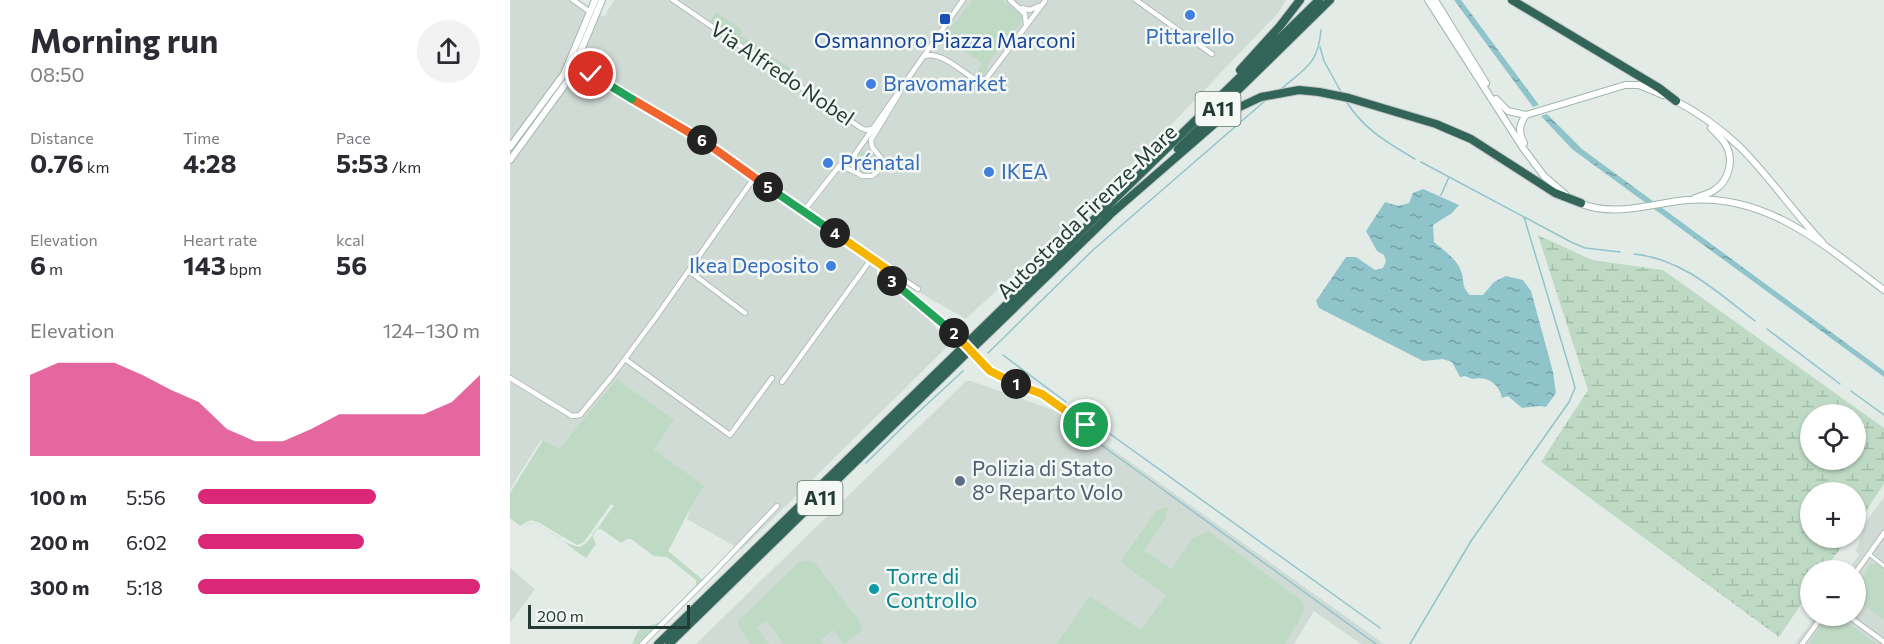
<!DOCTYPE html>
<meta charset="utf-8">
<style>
body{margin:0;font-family:Commissioner,sans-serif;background:#f2f2f3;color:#2b2b33;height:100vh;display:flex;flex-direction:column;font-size:22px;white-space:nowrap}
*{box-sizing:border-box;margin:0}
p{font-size:20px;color:#7c7c81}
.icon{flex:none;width:33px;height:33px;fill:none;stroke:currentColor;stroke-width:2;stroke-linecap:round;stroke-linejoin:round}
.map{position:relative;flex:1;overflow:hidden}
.side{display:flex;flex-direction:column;background:#fff;width:510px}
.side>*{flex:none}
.buttons{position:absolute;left:1290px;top:404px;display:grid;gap:12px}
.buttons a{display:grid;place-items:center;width:66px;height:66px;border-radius:50%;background:#fff;box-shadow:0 2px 4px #0004;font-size:30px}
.scale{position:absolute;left:18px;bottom:15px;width:162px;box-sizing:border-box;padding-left:6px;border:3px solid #243b34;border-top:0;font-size:16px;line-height:21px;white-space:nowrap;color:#243b34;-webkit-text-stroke:4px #f3f8f5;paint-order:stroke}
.pin{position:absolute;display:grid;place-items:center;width:51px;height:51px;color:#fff;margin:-26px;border:3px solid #fff;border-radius:50%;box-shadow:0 2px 6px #0007}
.km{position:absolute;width:30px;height:30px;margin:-15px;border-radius:50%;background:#222;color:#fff;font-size:16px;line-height:30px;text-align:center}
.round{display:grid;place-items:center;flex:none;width:63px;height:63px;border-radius:32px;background:#f2f2f3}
.headline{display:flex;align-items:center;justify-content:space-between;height:102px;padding:0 30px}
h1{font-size:33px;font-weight:700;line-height:45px}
.stats{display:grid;grid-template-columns:repeat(3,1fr);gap:9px;height:102px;padding:6px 30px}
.stats div{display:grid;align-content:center}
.stats b{font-size:26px;font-weight:700}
.stats small{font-size:16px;font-weight:400}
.stats p{font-size:16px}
.chart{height:168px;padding:12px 30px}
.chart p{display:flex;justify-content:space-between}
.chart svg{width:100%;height:108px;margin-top:6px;fill:#db2777;opacity:.7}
ul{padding:0 30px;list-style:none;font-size:20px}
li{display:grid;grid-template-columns:96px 72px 1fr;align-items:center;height:45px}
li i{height:15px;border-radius:8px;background:#db2777}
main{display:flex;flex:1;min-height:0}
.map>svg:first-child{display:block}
.built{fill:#d1dbd6}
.grass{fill:#bedac4}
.wetland{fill:url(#wetland-marsh);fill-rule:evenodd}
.water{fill:url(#water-ripples)}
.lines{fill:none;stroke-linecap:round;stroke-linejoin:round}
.stream{stroke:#90c4cb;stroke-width:1.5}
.pedestrian-casing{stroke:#a6b3ae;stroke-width:4.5}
.minor-casing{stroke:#a6b3ae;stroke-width:6}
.secondary-casing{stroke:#a2b6ae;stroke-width:8}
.motorway-casing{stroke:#c2c8c6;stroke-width:10}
.pedestrian{stroke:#fff;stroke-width:3}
.minor{stroke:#fff;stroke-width:4.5}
.secondary{stroke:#fff;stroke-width:6}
.motorway{stroke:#336458;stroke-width:8}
.minor-bridge-casing{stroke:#a6b3ae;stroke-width:6;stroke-linecap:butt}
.minor-bridge{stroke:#fff;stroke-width:4.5}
.split-1-casing{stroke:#fff;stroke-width:12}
.split-2-casing{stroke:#fff;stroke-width:12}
.split-3-casing{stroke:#fff;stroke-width:12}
.split-4-casing{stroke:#fff;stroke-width:12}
.split-5-casing{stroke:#fff;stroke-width:12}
.split-6-casing{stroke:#fff;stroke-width:12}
.split-7-casing{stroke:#fff;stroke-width:12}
.split-8-casing{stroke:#fff;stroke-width:12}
.split-1{stroke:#f5b400;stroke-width:8}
.split-2{stroke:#f5b400;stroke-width:8}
.split-3{stroke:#22a559;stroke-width:8}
.split-4{stroke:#f5b400;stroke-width:8}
.split-5{stroke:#22a559;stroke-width:8}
.split-6{stroke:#f0652b;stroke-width:8}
.split-7{stroke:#f0652b;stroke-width:8}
.split-8{stroke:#22a559;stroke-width:8}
.shop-dot{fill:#3f7fe0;stroke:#f3f8f5;stroke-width:2}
.transit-dot{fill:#1a4fb4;stroke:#f3f8f5;stroke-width:2}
.service-dot{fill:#5c6f8a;stroke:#f3f8f5;stroke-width:2}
.culture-dot{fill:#0f9aa8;stroke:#f3f8f5;stroke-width:2}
.labels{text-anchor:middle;stroke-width:5;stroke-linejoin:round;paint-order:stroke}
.shield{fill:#f3f8f5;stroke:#62746e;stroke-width:1.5}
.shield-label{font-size:20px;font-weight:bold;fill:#243b34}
.shop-label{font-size:21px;fill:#366cbe;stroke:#f3f8f5;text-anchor:start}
.transit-label{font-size:21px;fill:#164399;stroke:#f3f8f5}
.street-label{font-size:21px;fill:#243b34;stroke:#f3f8f5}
.service-label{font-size:21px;fill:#4e5e75;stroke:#f3f8f5;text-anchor:start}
.culture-label{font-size:21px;fill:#0d838f;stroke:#f3f8f5;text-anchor:start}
</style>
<main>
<section class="side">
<div class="headline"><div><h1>Morning run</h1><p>08:50</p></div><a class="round"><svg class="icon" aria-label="share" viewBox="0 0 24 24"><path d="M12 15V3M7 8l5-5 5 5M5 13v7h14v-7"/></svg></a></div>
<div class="stats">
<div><p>Distance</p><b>0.76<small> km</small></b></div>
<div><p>Time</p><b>4:28</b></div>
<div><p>Pace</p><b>5:53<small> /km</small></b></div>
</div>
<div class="stats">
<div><p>Elevation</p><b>6<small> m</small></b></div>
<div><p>Heart rate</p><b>143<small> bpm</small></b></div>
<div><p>kcal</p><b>56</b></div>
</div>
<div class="chart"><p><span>Elevation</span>124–130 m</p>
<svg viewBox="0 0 160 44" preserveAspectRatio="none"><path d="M0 44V11L10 6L20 6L30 6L40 11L50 17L60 22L70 33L80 38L90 38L100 33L110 27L120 27L130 27L140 27L150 22L160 11V44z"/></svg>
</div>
<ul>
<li><b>100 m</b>5:56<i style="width:63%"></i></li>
<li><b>200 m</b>6:02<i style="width:59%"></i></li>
<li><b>300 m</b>5:18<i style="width:100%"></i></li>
</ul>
</section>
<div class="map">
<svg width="1374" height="644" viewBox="0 0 1374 644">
<defs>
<pattern id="wetland-marsh" width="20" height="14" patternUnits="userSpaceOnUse" patternTransform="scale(1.5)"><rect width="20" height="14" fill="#bedac4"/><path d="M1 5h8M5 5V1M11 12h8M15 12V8" fill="none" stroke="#a3bca9"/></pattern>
<pattern id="water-ripples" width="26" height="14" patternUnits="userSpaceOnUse" patternTransform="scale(1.5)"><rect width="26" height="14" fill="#90c4cb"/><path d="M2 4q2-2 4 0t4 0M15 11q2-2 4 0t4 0" fill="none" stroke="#75a0a6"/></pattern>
</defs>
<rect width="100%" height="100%" fill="#e3ebe7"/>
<path class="built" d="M 0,0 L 70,0 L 94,17 L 104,0 L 776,0 L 768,13 L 640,147 L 456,319 L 405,290 L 400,298 L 440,344 L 231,550 L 177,519 L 182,504 L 195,486 L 144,449 L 49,450 L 31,440 L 0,489 Z
M 456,381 L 461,381 L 552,413 L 874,644 L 851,644 L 804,611 L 784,644 L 186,644 Z
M 1374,497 L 1374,644 L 1285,644 L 1306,615 L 1346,615 L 1346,570 L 1338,570 L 1349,555 L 1346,551 L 1356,522 Z
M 0,568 L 25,589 L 0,623 Z"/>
<path class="grass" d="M 462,0 L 492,0 L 511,14 L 513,19 L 495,45 L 491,46 L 477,66 L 479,68 L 475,74 L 468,76 L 466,74 L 472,63 L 433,37 C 443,23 453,14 462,0 Z
M 206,12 L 233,30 L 230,35 L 287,73 L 284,76 L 200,21 Z
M345 163a12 12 0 1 1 24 0a12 12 0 1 1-24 0Z
M 107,379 L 164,420 L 144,449 L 195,486 C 179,507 171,528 158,551 L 193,580 L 130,644 L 122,644 L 128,631 L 138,626 L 151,622 L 186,585 L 186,580 L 157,557 L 144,556 L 121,539 L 117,539 L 111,543 L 91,529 L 86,529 L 82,535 L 86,544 L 76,558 C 63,551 32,519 18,524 C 11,526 5,535 0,541 C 8,531 15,520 29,525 C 42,532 55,545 70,547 C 84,539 93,518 104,506 L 101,504 L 74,542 L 67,545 L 28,522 L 20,520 L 10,526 L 0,518 L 0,493 L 33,440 L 49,449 Z
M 655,507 L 658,507 L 656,519 L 634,550 L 661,569 L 682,539 L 698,531 L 787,597 L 794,604 L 794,612 L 775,644 L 546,644 L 580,596 L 631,630 L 656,595 L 610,562 L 646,511 Z
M 298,560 L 305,563 L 349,620 L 352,626 L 351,631 L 334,644 L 323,630 L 310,640 L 314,644 L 274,644 L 256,621 L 247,628 L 259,644 L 241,644 L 228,626 L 228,621 L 289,562 Z
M 1366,562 L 1374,567 L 1374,620 L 1350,602 L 1346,608 L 1346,586 L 1361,564 L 1363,565 Z
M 1317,615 L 1327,615 L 1366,644 L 1299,644 Z"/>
<path class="wetland" d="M 1028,235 L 1082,260 L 1153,270 L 1374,428 L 1374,484 L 1346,526 L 1346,492 L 1300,492 L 1300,537 L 1338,537 L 1315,570 L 1300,570 L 1300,591 L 1269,637 L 1031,462 L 1078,390 ZM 1300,414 L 1346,414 L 1346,459 L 1300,459 Z"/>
<path class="water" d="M 944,0 L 951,0 L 1029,105 L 1023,107 Z
M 1037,114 L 1072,149 L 1374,371 L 1374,377 L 1062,149 L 1031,116 Z
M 913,189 L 949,205 L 942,213 L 923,225 L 924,242 C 935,252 948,259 952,274 C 955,285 951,285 960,295 L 973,295 L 984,282 L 996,276 L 1013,280 L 1021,291 L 1043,372 L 1046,393 L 1036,407 L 1029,406 L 1012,408 L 998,396 L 992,398 C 989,383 977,376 962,379 L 955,376 L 950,377 L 942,362 L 933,359 L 913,361 L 809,308 L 806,301 L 836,257 L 846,257 L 865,270 L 873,268 L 876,261 L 874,255 L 867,251 L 856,231 L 875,202 L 888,206 L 899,203 L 903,193 Z"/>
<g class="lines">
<path class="stream" d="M 810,47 L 814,61 L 831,92
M 771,89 C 795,68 808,65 811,30
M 836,101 C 853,129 878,143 905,159
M 911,162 L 1061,242 L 1075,248 L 1110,252
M 931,195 L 939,177
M 1124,254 C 1173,259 1207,292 1245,321
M 1257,329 L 1330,384
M 478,353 L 583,250 L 756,100
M 493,355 L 556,402
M 1341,391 L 1374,415
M 564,408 L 870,628
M 577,435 L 647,485
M 356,463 L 401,419 L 453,371
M 648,486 L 866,644
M 900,644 L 961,541 L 1059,402 L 1065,388 L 1063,380 L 1014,217"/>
<g class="pedestrian-casing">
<path id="pedestrian" d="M 1359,554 L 1374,566"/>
</g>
<g class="minor-casing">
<path id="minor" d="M 63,0 L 80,12
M 163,0 L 351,128 L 356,130 L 361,129
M 500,0 L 515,14 L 516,25
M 626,0 L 702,54
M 512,8 L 520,10 L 529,6
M 70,55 L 74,66 L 84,77 L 196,143 L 293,212 L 408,289
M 415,56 C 430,51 450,70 463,78 L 468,80 L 476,79 L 535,1
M 390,92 L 361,140 L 362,147 L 371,158 L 370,169 L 362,176 L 352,176 C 343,171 341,163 345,154 L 453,0
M 327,169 L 336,168 L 347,173
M 293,212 L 330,165 L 345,155
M 377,269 L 373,273 L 378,278 L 429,319 L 448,337
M 179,271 L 235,313
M 115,359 L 220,435 L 262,378
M 473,362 C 489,381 511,384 532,394 C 547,402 561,414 576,425
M 0,378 L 62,416 L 70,415 L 103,375 L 146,317 L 244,178
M 272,382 L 362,258
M 1346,572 L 1374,533
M 1337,615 L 1374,642
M 132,644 L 203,573 L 267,506
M 1292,644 L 1313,615"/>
</g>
<g class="secondary-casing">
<path id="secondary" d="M 918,0 L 1013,148 L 1034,176 L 1055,194
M 925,0 L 976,83
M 986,99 L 998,111 L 1016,115 L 1115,85 L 1129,85 L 1153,95
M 1162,99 C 1186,111 1211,129 1230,147 C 1260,177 1283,212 1312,242
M 1014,143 C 1008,132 1009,125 1016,115
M 0,147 L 54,74 L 85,0
M 0,160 L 59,79 L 92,0
M 1185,198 C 1191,196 1198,194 1203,191 C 1220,181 1225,158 1214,142 C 1210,137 1205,132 1201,128
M 1069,203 C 1106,218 1141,203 1178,200 C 1257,193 1315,246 1374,290"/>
</g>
<g class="motorway-casing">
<path id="motorway" d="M 1002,0 L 1149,88 L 1166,101
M 730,70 L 770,26 L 790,0
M 668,149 L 820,0
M 596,218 L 717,113 L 751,97 L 789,90 L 809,92 L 839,98 L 926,124 L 961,139 L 1045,193 L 1071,203
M 459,341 L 809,0
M 463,348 L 599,216
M 148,644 L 454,346
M 159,644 L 459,351"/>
</g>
<use href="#pedestrian" class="pedestrian"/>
<use href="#minor" class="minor"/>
<use href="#secondary" class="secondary"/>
<use href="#motorway" class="motorway"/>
<g class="minor-bridge-casing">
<path id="minor-bridge" d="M 448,337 L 473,362"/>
</g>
<use href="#minor-bridge" class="minor-bridge"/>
</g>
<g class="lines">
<g class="split-1-casing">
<path id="split-1" d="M 506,384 L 532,394 L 576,425"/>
</g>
<g class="split-2-casing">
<path id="split-2" d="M 444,333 L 480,371 L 506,384"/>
</g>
<g class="split-3-casing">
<path id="split-3" d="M 382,281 L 444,333"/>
</g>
<g class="split-4-casing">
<path id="split-4" d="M 325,233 L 377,269 L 373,273 L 382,281"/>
</g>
<g class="split-5-casing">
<path id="split-5" d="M 258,187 L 325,233"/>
</g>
<g class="split-6-casing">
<path id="split-6" d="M 192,140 L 258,187"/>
</g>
<g class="split-7-casing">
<path id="split-7" d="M 122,99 L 192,140"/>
</g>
<g class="split-8-casing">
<path id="split-8" d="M 81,74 L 122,99"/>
</g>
<use href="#split-1" class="split-1"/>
<use href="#split-2" class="split-2"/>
<use href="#split-3" class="split-3"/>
<use href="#split-4" class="split-4"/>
<use href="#split-5" class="split-5"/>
<use href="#split-6" class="split-6"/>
<use href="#split-7" class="split-7"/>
<use href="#split-8" class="split-8"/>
</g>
<g class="shop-dot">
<circle cx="680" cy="15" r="6"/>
<circle cx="361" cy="84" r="6"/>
<circle cx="318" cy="163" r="6"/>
<circle cx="479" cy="172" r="6"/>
<circle cx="321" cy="266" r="6"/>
</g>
<rect class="transit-dot" x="429" y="13" width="12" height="12" rx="3"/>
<circle class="service-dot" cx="450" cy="481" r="6"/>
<circle class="culture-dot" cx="364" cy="589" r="6"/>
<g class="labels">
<g class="shield">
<rect x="685.5" y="92" width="45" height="34" rx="4.5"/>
<rect x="287.5" y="481" width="45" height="34" rx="4.5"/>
</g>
<g class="shield-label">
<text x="708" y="116">A11</text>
<text x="310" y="505">A11</text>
</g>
<g class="shop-label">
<text x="680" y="44" text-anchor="middle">Pittarello</text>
<text x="373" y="91">Bravomarket</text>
<text x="330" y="170">Prénatal</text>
<text x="491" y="179">IKEA</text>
<text x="309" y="273" text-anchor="end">Ikea Deposito</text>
</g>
<g class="transit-label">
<text x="435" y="48">Osmannoro Piazza Marconi</text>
</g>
<g class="street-label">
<text transform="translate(272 74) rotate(34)" y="7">Via Alfredo Nobel</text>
<text transform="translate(577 212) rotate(-44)" y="7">Autostrada Firenze-Mare</text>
</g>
<g class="service-label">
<text x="462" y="476">Polizia di Stato<tspan x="462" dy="24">8° Reparto Volo</tspan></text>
</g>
<g class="culture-label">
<text x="376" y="584">Torre di<tspan x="376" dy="24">Controllo</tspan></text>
</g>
</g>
</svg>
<div class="buttons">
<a><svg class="icon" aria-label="locate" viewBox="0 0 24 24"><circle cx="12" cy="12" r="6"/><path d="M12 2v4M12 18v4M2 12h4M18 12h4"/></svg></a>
<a>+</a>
<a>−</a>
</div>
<div class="scale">200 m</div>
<div class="pin" style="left:576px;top:425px;background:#1e9e55"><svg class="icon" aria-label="arrive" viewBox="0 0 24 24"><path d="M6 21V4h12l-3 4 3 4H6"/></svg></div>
<div class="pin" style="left:81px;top:74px;background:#d93025"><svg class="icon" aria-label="check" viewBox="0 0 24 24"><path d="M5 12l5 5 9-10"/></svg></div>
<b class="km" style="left:506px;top:384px">1</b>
<b class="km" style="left:444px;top:333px">2</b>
<b class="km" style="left:382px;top:281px">3</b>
<b class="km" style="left:325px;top:233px">4</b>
<b class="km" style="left:258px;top:187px">5</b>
<b class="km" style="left:192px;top:140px">6</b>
</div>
</main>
